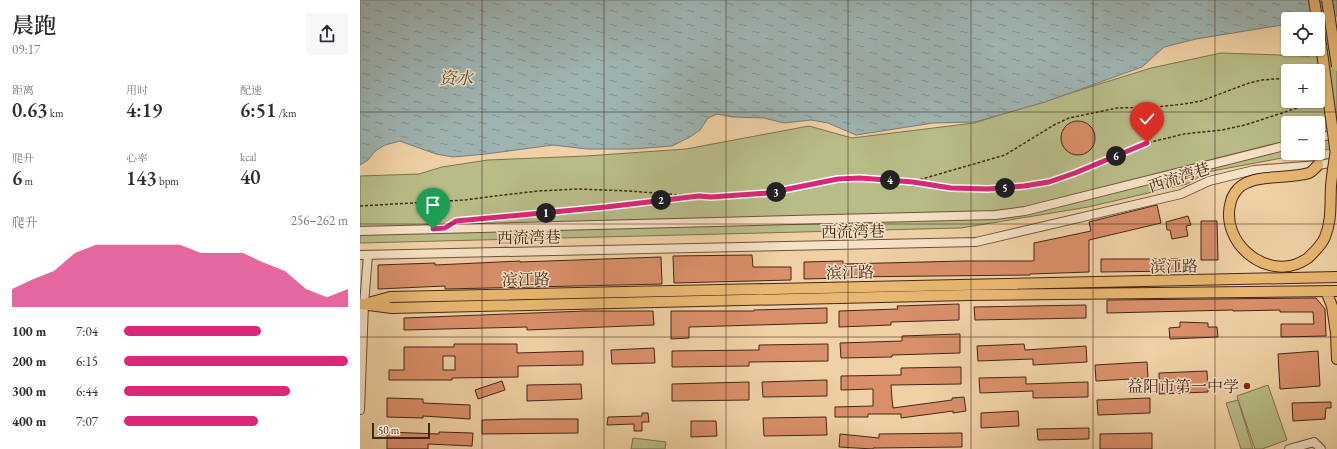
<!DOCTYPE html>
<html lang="zh">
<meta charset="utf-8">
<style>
body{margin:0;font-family:"EB Garamond","Noto Serif SC",serif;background:#f7f7f7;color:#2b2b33;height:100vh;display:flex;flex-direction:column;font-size:15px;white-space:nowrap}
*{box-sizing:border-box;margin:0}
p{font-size:13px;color:#7c7c81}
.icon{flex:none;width:22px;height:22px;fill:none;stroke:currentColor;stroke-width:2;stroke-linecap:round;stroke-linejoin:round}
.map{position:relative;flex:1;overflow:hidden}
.details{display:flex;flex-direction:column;background:#fff;width:360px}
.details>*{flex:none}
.buttons{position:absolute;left:921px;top:12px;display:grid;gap:8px}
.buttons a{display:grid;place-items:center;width:44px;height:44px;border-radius:4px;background:#fff;box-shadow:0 1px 3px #0004;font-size:20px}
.scale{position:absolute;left:12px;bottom:10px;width:58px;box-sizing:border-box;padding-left:4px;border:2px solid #442619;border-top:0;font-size:11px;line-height:14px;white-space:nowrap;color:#442619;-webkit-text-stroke:3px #f5e1c4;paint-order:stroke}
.pin{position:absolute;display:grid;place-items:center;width:34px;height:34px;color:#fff;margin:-41px -17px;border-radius:50% 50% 50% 0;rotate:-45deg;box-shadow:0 0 4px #0007}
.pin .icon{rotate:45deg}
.km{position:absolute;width:20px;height:20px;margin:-10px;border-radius:50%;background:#222;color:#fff;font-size:11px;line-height:20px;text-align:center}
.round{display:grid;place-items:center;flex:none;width:42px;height:42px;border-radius:4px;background:#f7f7f7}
.summary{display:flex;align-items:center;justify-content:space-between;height:68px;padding:0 12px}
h1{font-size:22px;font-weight:600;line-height:30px}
.figures{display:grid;grid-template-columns:repeat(3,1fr);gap:6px;height:68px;padding:4px 12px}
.figures div{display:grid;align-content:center}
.figures b{font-size:20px;font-weight:600}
.figures small{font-size:11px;font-weight:400}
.figures p{font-size:11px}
.chart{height:112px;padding:8px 12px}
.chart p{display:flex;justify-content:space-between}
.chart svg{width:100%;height:72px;margin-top:4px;fill:#db2777;opacity:.7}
ul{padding:0 12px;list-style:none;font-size:13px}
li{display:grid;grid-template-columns:64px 48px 1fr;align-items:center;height:30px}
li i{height:10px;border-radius:5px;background:#db2777}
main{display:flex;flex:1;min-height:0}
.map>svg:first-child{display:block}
.green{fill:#b8bc87;stroke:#7e7150;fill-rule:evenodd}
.water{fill:url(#water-ripples);stroke:#7a7b75}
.building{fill:#d98f6a;stroke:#442619;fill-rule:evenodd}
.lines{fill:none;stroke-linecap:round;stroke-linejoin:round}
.minor-casing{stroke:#6f513c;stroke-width:10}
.major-casing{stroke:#442619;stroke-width:12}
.path{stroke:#442619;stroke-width:1.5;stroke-dasharray:3 2;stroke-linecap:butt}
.minor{stroke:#f5e1c4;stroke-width:8}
.major{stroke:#e8b872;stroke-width:10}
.major-bridge-casing{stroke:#442619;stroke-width:12;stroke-linecap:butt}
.major-bridge{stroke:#e8b872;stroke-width:10}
.route-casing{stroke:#fff;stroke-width:8}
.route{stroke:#db2777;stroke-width:5}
.grid{fill:none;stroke:#442619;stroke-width:1;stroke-opacity:0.55}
.poi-dot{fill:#8f2418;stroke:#f5e1c4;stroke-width:1.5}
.labels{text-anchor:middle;stroke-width:3;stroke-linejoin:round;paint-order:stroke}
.street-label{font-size:16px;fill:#442619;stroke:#f5e1c4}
.poi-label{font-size:16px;fill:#442619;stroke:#f5e1c4;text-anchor:end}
.water-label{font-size:17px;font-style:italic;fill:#5a4a3f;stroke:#f5e1c4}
</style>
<main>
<section class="details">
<div class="summary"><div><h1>晨跑</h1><p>09:17</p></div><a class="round"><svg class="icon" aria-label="share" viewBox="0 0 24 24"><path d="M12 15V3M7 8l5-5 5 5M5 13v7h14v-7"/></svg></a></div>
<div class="figures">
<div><p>距离</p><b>0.63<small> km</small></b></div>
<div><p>用时</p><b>4:19</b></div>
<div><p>配速</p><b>6:51<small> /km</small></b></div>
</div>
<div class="figures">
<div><p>爬升</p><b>6<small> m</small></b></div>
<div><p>心率</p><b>143<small> bpm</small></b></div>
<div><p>kcal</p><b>40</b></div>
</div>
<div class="chart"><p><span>爬升</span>256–262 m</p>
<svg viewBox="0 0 160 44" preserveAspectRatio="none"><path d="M0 44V33L10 27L20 22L30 11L40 6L50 6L60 6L70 6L80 6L90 11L100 11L110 11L120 17L130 22L140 33L150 38L160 33V44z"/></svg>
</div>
<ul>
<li><b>100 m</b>7:04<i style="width:61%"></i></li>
<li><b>200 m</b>6:15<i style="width:100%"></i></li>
<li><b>300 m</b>6:44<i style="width:74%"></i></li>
<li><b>400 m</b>7:07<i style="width:60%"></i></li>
</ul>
</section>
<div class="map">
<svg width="977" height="449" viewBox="0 0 977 449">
<defs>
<pattern id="water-ripples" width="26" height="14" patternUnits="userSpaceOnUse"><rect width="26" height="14" fill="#9eb4b2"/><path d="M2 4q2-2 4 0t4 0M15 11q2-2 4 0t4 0" fill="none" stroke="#829290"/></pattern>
</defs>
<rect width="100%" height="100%" fill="#efd1a5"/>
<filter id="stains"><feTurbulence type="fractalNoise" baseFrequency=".005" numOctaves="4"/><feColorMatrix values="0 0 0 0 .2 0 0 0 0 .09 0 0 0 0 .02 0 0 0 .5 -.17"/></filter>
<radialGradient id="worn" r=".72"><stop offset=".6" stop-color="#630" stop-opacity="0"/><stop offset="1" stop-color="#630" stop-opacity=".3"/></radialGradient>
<path class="green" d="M 977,37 L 977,148 L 958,151 L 958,123 L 928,123 L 928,153 L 949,153 L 847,172 L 827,184 L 728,207 L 601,228 L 0,243 L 0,176 L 59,174 L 82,167 L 128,160 L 226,156 L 326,149 L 449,126 L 492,138 L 614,123 L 791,68 L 861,53 L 949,56 ZM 928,71 L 958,71 L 958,101 L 928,101 Z
M 908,385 L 927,440 L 902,449 L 895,449 L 878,400 L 893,449 L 881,449 L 866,403 L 878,400 L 877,396 Z
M 273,438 L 306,442 L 305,449 L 271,449 Z"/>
<path class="water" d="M 0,0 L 977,0 L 977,16 L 958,19 L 928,19 L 928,24 L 836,39 L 804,47 L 782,67 L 685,102 L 615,122 L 573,123 L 496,135 L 468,123 L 451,120 L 424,123 L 404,118 L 373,117 L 357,114 L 348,118 L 340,130 L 330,137 L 312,146 L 273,149 L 227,149 L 193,145 L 126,154 L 93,157 L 76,154 L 40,141 L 25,145 L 15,151 L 8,160 L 0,165 Z"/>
<path class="building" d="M701 138a17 17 0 1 1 34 0a17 17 0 1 1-34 0Z
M 797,205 L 801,223 L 729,240 L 729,272 L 670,274 L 670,275 L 484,277 L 484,278 L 444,279 L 444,262 L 483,261 L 483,264 L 604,261 L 673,261 L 674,260 L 674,243 L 731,231 L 729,222 Z
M 828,216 L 831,225 L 826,226 L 828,236 L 812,239 L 810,230 L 807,230 L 806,222 Z
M 841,221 L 857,221 L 858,260 L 841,260 Z
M 392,255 L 393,267 L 431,267 L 431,280 L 314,283 L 313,256 Z
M 301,257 L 302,284 L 85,289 L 85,286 L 18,289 L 18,265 L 75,263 L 75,265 L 160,261 L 160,262 Z
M 741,259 L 819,259 L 819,271 L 741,272 Z
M 956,298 L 965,309 L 966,336 L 921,337 L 921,324 L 954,324 L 953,312 L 920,312 L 920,310 L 873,311 L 873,310 L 747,313 L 747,300 Z
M 599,304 L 599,320 L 531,322 L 531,325 L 479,327 L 479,311 L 538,309 L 537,306 Z
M 726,305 L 726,318 L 615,320 L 614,307 Z
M 467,308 L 467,323 L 329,327 L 329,338 L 311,339 L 311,311 L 394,311 L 394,310 Z
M 225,311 L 293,311 L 294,325 L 167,330 L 167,327 L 44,330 L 44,318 Z
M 820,322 L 848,323 L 848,327 L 857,327 L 858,337 L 810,339 L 809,328 L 820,327 Z
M 600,334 L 600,353 L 532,355 L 532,357 L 481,358 L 480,343 L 542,341 L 542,336 Z
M 94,344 L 157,344 L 157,353 L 223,351 L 223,365 L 158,366 L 158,377 L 92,378 L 92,380 L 29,380 L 29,370 L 44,370 L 44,347 L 94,347 ZM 83,356 L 95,356 L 95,370 L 83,370 Z
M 468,344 L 468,361 L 389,362 L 389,366 L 312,367 L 312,351 L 399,350 L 399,345 Z
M 664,344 L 665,350 L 726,346 L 727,362 L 673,365 L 673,359 L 618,361 L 617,346 Z
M 294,348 L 295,363 L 252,364 L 251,350 Z
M 958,351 L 960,386 L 920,389 L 918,354 Z
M 787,362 L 788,378 L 736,381 L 735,365 Z
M 601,367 L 601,384 L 531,385 L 532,399 L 533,408 L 592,400 L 592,398 L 604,397 L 606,411 L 593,413 L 593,411 L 541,418 L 541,414 L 508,414 L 508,417 L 475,417 L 475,407 L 513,406 L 513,389 L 481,390 L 481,376 L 541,375 L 541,368 Z
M 847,371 L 848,392 L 799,394 L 799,373 Z
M 666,377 L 666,384 L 728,382 L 728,397 L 673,398 L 673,391 L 620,393 L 619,378 Z
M 467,380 L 467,396 L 403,397 L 402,382 Z
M 142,381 L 145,390 L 118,399 L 115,390 Z
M 389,382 L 389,400 L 312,401 L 312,384 Z
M 221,384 L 222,399 L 167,401 L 167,385 Z
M 27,398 L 63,399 L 63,403 L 110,405 L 110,419 L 63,416 L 63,418 L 27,417 Z
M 790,398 L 790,413 L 738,415 L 737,400 Z
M 971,402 L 971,408 L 966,408 L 965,419 L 933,421 L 932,403 Z
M 658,411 L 659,426 L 621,428 L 621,413 Z
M 282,413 L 288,413 L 289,422 L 282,422 L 282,431 L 274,431 L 274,424 L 247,425 L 248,417 L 282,416 Z
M 466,417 L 467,435 L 404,436 L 403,418 Z
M 164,419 L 218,419 L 218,433 L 122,434 L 122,420 Z
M 331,421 L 356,421 L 357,436 L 331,437 Z
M 729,428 L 729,439 L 678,440 L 677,429 Z
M 27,432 L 79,434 L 79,432 L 113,433 L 112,446 L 68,444 L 68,449 L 27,449 Z
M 602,433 L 602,447 L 513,448 L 513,449 L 479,447 L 480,434 L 519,438 L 519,434 Z
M 792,433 L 792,449 L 740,449 L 740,434 Z"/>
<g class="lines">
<g class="minor-casing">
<path id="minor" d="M 958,138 L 977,133
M 0,231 L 635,215 L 665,211 L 928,145
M 0,255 L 616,242 L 821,194 L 849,181 L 894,170 L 958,165 L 977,162
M 0,410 L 4,304 L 8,255
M 929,449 L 954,442 L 961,449"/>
</g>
<g class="major-casing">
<path id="major" d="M 954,0 L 957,19
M 966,291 L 972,306 L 976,333 L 977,359
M 8,303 L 30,297 L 977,277
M 0,304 L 32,308 L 608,295 L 977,291"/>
</g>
<path class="path" d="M 555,181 L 645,155 L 694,125 L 709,118 L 757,108 L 796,107 L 824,104 L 841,101 L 889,83 L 902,80 L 928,78
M 0,206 L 105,200 L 135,196 L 178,191 L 218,189 L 269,191 L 335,196
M 110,220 L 246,207 L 339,196 L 351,197 L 408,193 L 478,179 L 500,178 L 553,182 L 591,188 L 629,189 L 664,186 L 689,182 L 715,173 L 787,143 L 824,134 L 862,130 L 885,125 L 959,101"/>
<use href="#minor" class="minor"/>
<use href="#major" class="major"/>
<g class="major-bridge-casing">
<path id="major-bridge" d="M 967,0 L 977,66
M 958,23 L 976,155
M 958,165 C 955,168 952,172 949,173 C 930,179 897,174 881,186 C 877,189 872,196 871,201 C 858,244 911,285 948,258 C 954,252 962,245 965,237 C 972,220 970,204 971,186 C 972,174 974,162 976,150"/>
</g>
<use href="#major-bridge" class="major-bridge"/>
</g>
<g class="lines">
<g class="route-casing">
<path id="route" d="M 73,229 L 85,228 L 96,221 L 246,207 L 339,196 L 351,197 L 408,193 L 478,179 L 500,178 L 553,182 L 591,188 L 628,189 L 664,186 L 689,182 L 715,173 L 787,143"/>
</g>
<use href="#route" class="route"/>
</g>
<path class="grid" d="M 122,0 L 122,449M 244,0 L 244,449M 366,0 L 366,449M 488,0 L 488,449M 611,0 L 611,449M 733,0 L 733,449M 855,0 L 855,449M 0,112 L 977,112M 0,224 L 977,224M 0,337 L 977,337"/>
<circle class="poi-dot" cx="887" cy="386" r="4"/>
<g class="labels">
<g class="street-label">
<text transform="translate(819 177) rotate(-18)" y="6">西流湾巷</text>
<text transform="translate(493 231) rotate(-1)" y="6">西流湾巷</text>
<text transform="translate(169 237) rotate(-1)" y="6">西流湾巷</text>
<text transform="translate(814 266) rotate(-1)" y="6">滨江路</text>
<text transform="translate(490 272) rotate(-1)" y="6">滨江路</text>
<text transform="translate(166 279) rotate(-1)" y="6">滨江路</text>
</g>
<g class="poi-label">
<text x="879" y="392">益阳市第一中学</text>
</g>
<g class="water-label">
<text x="96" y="84">资水</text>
</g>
</g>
<rect width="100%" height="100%" filter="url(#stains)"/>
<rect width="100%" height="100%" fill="url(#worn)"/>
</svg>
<div class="buttons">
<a><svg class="icon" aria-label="locate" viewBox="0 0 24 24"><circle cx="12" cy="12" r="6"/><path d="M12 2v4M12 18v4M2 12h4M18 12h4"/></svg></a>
<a>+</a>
<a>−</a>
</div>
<div class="scale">50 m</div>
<div class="pin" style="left:73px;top:229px;background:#1e9e55"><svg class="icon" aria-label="arrive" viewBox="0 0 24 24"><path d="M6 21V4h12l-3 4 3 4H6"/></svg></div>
<div class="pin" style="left:787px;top:143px;background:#d93025"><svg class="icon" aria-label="check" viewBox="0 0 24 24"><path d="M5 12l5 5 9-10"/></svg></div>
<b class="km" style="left:186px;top:213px">1</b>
<b class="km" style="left:301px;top:200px">2</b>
<b class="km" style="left:416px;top:192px">3</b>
<b class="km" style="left:530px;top:180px">4</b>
<b class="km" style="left:645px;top:188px">5</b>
<b class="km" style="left:756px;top:156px">6</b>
</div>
</main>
